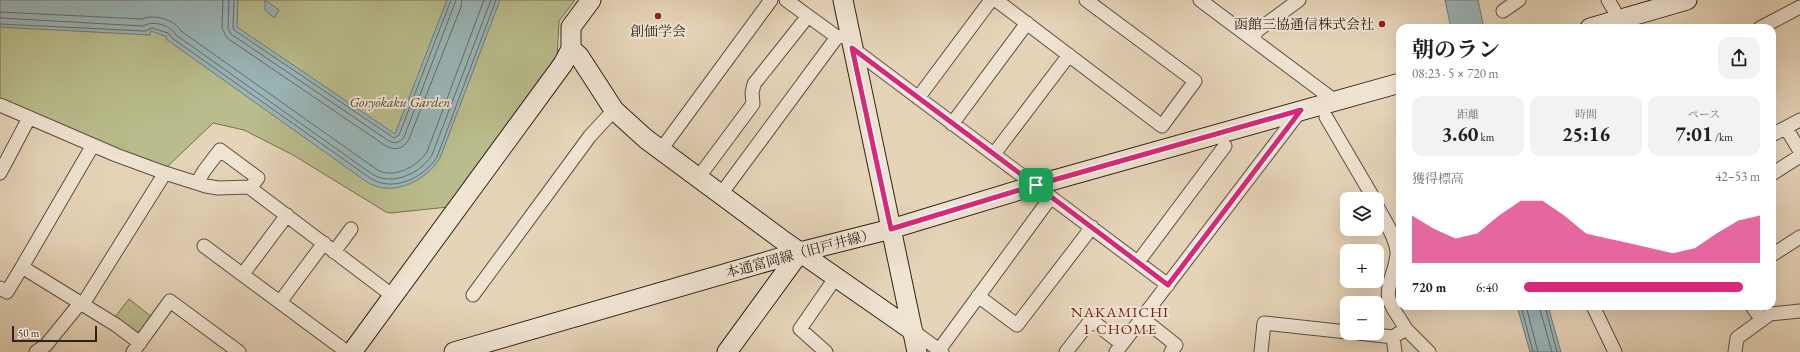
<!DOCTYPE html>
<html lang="ja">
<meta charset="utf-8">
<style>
body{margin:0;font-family:"EB Garamond","Noto Serif JP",serif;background:#f2f2f2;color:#202124;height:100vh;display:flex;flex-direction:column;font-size:15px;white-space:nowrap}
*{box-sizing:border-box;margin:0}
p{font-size:13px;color:#757577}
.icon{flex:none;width:22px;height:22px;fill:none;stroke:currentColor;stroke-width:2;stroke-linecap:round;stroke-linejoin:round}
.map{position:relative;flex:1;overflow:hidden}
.panel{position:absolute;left:1396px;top:24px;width:380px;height:286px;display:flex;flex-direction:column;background:#fff;border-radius:12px;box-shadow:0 4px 16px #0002}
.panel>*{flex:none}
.controls{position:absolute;left:1340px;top:192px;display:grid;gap:8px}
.controls a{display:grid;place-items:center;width:44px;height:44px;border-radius:8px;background:#fff;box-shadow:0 4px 16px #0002;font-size:20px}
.scale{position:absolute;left:12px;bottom:10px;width:85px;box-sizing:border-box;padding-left:4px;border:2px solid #2e231b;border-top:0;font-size:11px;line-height:14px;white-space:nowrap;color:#2e231b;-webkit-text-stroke:3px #efe3d1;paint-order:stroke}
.pin{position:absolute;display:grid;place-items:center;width:34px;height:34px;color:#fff;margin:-17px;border-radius:8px;box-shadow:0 2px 6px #0006}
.round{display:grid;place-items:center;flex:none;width:42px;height:42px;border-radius:12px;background:#f2f2f2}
.overview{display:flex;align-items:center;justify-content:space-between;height:68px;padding:0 16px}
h1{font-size:22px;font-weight:700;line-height:30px}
.stats{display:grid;grid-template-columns:repeat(3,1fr);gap:6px;height:68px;padding:4px 16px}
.stats div{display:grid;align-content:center;border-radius:10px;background:#f2f2f2;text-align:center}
.stats b{font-size:20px;font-weight:700}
.stats small{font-size:11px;font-weight:400}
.stats p{font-size:11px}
.chart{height:112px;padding:8px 16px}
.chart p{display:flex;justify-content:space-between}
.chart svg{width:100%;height:72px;margin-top:4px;fill:#db2777;opacity:.7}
ul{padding:0 16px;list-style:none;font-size:13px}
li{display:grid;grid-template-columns:64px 48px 1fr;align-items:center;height:30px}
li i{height:10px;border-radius:5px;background:#db2777}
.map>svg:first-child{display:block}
.green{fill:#b9bc8c;stroke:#747054}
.water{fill:#9ab6b9;stroke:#6f7b7a}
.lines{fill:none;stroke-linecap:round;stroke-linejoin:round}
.shore{stroke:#646c6a;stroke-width:1}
.street-casing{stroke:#5c4f42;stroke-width:15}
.secondary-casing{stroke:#2e231b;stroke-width:21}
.street{stroke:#efe3d1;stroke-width:13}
.secondary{stroke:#efe3d1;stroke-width:19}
.route-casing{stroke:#fff;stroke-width:8}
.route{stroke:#db2777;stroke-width:5}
.poi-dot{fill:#8f2418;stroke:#efe3d1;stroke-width:1.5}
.labels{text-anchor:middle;stroke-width:4;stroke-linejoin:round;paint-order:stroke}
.poi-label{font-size:14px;fill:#2e231b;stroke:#efe3d1;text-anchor:end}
.park-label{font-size:14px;font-style:italic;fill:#514937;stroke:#efe3d1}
.street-label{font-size:14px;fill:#2e231b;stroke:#efe3d1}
.neighbourhood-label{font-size:15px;letter-spacing:1px;fill:#7a1f14;stroke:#efe3d1}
</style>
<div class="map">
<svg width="1800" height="352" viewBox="0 0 1800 352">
<rect width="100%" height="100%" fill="#e6d4b8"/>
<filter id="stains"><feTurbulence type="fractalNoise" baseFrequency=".005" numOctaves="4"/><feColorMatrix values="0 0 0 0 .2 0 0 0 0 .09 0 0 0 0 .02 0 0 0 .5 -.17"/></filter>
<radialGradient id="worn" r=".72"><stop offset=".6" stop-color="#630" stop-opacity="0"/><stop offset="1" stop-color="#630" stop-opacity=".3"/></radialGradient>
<path class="green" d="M 0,0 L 575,0 L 559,21 L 557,58 L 448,207 L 391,213 L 386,212 L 293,155 L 244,130 L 213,123 L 167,167 L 152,163 L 0,100 Z
M 129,299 L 152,317 L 142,331 L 136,332 L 115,317 Z"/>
<path class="water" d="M 0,0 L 238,0 L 237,27 L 395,134 L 447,0 L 500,0 L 440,158 C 426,181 392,198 367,182 L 166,39 L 167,37 L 151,31 L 150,35 L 0,27 Z
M 265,0 L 279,10 L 274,18 L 265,10 Z
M 1445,0 L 1478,0 L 1484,28 L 1451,28 Z
M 1517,306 L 1548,306 L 1561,352 L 1530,352 Z"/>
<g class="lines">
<path class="shore" d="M 223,0 L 222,28 L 227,38 L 386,146 C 395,151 404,149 409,139 L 461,7 L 462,0
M 229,0 L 228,28 L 231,34 L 389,141 C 395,144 400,143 404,137 L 456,0
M 234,0 L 233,27 L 234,30 L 394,138 L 399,135 L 451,0
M 0,12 L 142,19 C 154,14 174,19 181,31 L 376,169 C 392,180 417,167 427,152 L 484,0
M 0,18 L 143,26 C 153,20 171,25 176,35 L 372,174 C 392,187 421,173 432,155 L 491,0
M 0,24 L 145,31 L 152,28 L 168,33 L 172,38 L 370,178 C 392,193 424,178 437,157 L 496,0
M 1521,306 L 1533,352
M 1526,306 L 1538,352
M 1539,306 L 1552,352
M 1545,306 L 1557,352"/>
<g class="street-casing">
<path id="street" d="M 786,0 L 837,37 L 846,36
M 996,0 L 1162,126 L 1195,81 L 1086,0
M 1200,0 L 1335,101
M 1608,0 L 1614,10 L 1618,20
M 1503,11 L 1519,0
M 1760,28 L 1800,7
M 1252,39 L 1258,30 L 1299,0
M 852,48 L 1168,285
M 918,98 L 991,0
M 0,105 L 116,155 L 165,173 L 206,186 L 218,188 L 249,187 L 393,296
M 1326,117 L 1374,199
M 952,124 L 1027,23
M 1786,128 L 1800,151
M 1772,135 L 1800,120
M 93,145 L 22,267 L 116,325 L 140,343
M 660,151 L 771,0
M 994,154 L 1069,55
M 0,173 L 29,118
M 1772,174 L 1800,156
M 698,178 L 753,104 L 752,93 L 754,84 L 808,16
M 197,183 L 204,171 L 220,150 L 258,178 L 250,188
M 721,194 L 837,37
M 1377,206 C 1384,220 1395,235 1397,251 C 1398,266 1385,286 1389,299 C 1392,309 1401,320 1406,329
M 204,246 L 347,352
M 334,252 L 351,229
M 1772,255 L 1800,237
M 1138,262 L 1225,146
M 243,274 L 287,215
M 0,288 L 7,292 L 22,267
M 473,295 L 590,136 L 614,110
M 978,296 L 1017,325 L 1092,227
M 280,302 L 324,243
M 83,304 L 165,173
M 1593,306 L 1615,352
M 1752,306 L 1761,319
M 1142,318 L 1176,345 L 1171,352
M 913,331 L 942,352
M 1358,333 L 1393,337 L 1406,329 L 1429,352
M 1393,337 L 1395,352
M 939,350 L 1051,197
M 36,352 L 46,345 L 81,302
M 133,352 L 170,301 L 239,352
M 826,352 L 800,329 L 836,277
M 1066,352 L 1091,320 L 1122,344
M 1116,352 L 1301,110
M 1261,352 L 1264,323 L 1347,332
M 1735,352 L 1737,338 L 1770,314 L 1800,311"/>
</g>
<g class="secondary-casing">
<path id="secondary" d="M 591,0 L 571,27 L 571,49 L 579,56 L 614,110 L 646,139 L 781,239 L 913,331
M 843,0 L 917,352
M 1590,28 L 1687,0
M 352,352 L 563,64 L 571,49
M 454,352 L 800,252 L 891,229 L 1036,185 L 1400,83
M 727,352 L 800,252"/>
</g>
<use href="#street" class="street"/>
<use href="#secondary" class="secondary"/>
</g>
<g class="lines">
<g class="route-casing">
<path id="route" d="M 1036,185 L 891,229 L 852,48 C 957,127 1063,205 1168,285 L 1301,110 L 1036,185"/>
</g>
<use href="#route" class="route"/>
</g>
<g class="poi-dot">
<circle cx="658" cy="16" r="4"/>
<circle cx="1382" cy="24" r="4"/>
</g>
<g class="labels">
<g class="poi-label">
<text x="1374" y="29">函館三協通信株式会社</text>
<text x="658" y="36" text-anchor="middle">創価学会</text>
</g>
<g class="park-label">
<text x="400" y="107">Goryōkaku Garden</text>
</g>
<g class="street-label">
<text transform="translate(800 253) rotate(-15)" y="5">本通富岡線（旧戸井線）</text>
</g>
<g class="neighbourhood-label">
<text x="1120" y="317">NAKAMICHI<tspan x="1120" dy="17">1-CHOME</tspan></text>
</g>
</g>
<rect width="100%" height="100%" filter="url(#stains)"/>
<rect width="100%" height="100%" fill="url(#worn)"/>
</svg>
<div class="controls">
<a><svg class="icon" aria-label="layers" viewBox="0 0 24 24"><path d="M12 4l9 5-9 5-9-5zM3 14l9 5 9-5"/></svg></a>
<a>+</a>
<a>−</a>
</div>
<div class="scale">50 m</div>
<div class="pin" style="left:1036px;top:185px;background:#1e9e55"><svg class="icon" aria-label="arrive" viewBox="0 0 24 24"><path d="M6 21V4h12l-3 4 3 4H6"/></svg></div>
<section class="panel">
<div class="overview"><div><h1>朝のラン</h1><p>08:23 · 5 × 720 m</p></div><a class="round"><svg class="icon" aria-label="share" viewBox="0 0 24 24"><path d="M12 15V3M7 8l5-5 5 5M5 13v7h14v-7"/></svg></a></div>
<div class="stats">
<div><p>距離</p><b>3.60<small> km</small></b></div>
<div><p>時間</p><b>25:16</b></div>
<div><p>ペース</p><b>7:01<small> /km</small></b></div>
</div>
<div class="chart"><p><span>獲得標高</span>42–53 m</p>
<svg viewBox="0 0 160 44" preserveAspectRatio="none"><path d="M0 44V15L10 23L20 29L30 26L40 15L50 6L60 6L70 15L80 26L90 29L100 32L110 35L120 38L130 35L140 26L150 18L160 15V44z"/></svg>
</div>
<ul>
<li><b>720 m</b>6:40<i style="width:93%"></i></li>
</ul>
</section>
</div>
